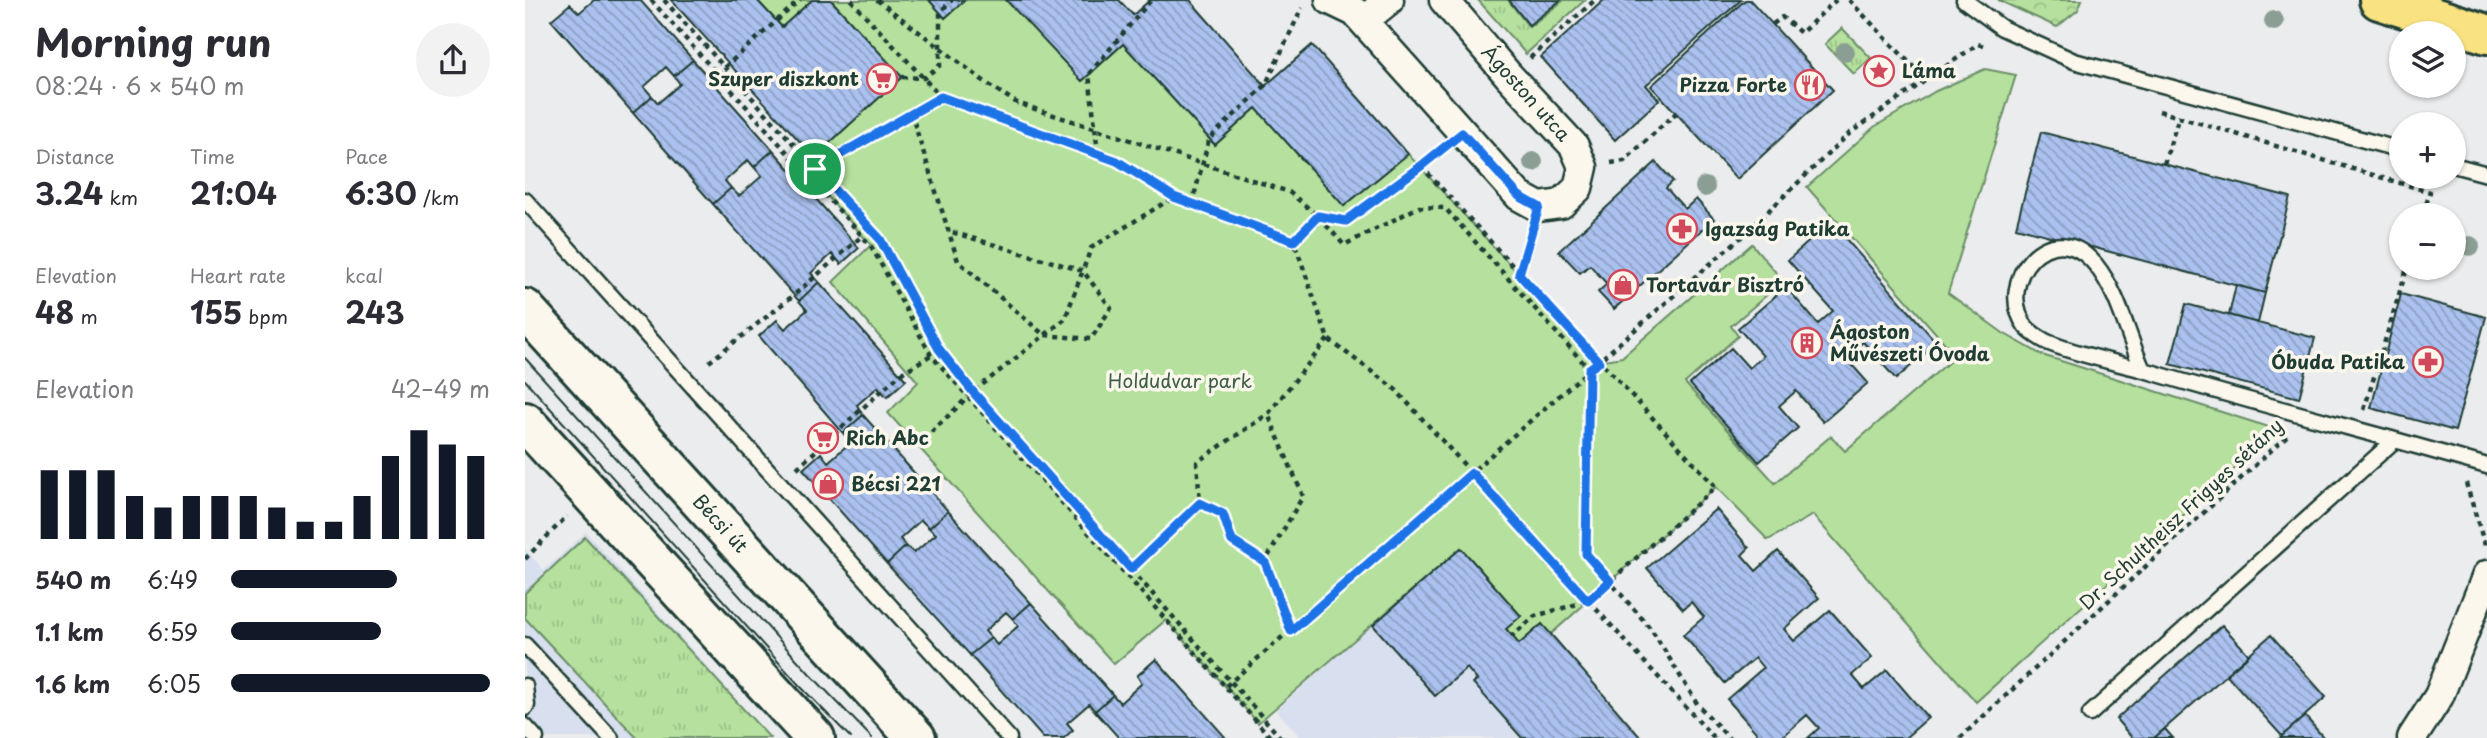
<!DOCTYPE html>
<meta charset="utf-8">
<style>
body{margin:0;font-family:"Playpen Sans",sans-serif;background:#f2f2f3;color:#2b2b33;height:100vh;display:flex;flex-direction:column;font-size:26px;white-space:nowrap}
*{box-sizing:border-box;margin:0}
p{font-size:23px;color:#7c7c81}
.icon{flex:none;width:38px;height:38px;fill:none;stroke:currentColor;stroke-width:2;stroke-linecap:round;stroke-linejoin:round}
.map{position:relative;flex:1;overflow:hidden}
.drawer{display:flex;flex-direction:column;background:#fff;width:525px}
.drawer>*{flex:none}
.buttons{position:absolute;left:1864px;top:21px;display:grid;gap:14px}
.buttons a{display:grid;place-items:center;width:77px;height:77px;border-radius:50%;background:#fff;box-shadow:0 2px 5px #0004;font-size:35px}
.pin{position:absolute;display:grid;place-items:center;width:60px;height:60px;color:#fff;margin:-30px;border:4px solid #fff;border-radius:50%;box-shadow:0 2px 7px #0007}
.round{display:grid;place-items:center;flex:none;width:74px;height:74px;border-radius:37px;background:#f2f2f3}
.summary{display:flex;align-items:center;justify-content:space-between;height:119px;padding:0 35px}
h1{font-size:38px;font-weight:700;line-height:52px}
.figures{display:grid;grid-template-columns:repeat(3,1fr);gap:10px;height:119px;padding:7px 35px}
.figures div{display:grid;align-content:center}
.figures b{font-size:30px;font-weight:700}
.figures small{font-size:19px;font-weight:400}
.figures p{font-size:19px}
.chart{height:196px;padding:14px 35px}
.chart p{display:flex;justify-content:space-between}
.chart svg{width:100%;height:126px;margin-top:7px;stroke:#111827;stroke-width:6}
ul{padding:0 35px;list-style:none;font-size:23px}
li{display:grid;grid-template-columns:112px 84px 1fr;align-items:center;height:52px}
li i{height:18px;border-radius:9px;background:#111827}
main{display:flex;flex:1;min-height:0}
.map>svg:first-child{display:block}
.built{fill:#d8dfee}
.grass{fill:url(#grass-tufts);stroke:#6a8e68;stroke-width:2}
.forest{fill:url(#forest-crowns);stroke:#6a8e68;stroke-width:2}
.green{fill:#b5e09d;stroke:#6a8e68;stroke-width:2}
.building{fill:url(#building-back-hatch);stroke:#1f3d34;stroke-width:2}
.lines{fill:none;stroke-linecap:round;stroke-linejoin:round}
.service-casing{stroke:#1f3d34;stroke-width:19}
.minor-casing{stroke:#1f3d34;stroke-width:33}
.secondary-casing{stroke:#1f3d34;stroke-width:44}
.primary-casing{stroke:#1f3d34;stroke-width:44}
.path{stroke:#1f3d34;stroke-width:4.5;stroke-dasharray:5 5;stroke-linecap:butt}
.service{stroke:#fbf7ec;stroke-width:14}
.minor{stroke:#fbf7ec;stroke-width:28}
.secondary{stroke:#fbf7ec;stroke-width:38}
.primary{stroke:#f8e281;stroke-width:38}
.tram{stroke:#1f3d34;stroke-width:2}
.tree{fill:#8b9e93}
.route-casing{stroke:#fff;stroke-width:14}
.route{stroke:#1a73e8;stroke-width:9}
.labels{text-anchor:middle;stroke-width:7;stroke-linejoin:round;paint-order:stroke}
.poi-label{font-size:19px;font-weight:bold;fill:#1f3d34;stroke:#fbf7ec;text-anchor:start}
.street-label{font-size:19px;fill:#1f3d34;stroke:#fbf7ec}
.park-label{font-size:19px;fill:#3d5e49;stroke:#fbf7ec}
</style>
<main>
<section class="drawer">
<div class="summary"><div><h1>Morning run</h1><p>08:24 · 6 × 540 m</p></div><a class="round"><svg class="icon" aria-label="share" viewBox="0 0 24 24"><path d="M12 15V3M7 8l5-5 5 5M5 13v7h14v-7"/></svg></a></div>
<div class="figures">
<div><p>Distance</p><b>3.24<small> km</small></b></div>
<div><p>Time</p><b>21:04</b></div>
<div><p>Pace</p><b>6:30<small> /km</small></b></div>
</div>
<div class="figures">
<div><p>Elevation</p><b>48<small> m</small></b></div>
<div><p>Heart rate</p><b>155<small> bpm</small></b></div>
<div><p>kcal</p><b>243</b></div>
</div>
<div class="chart"><p><span>Elevation</span>42–49 m</p>
<svg viewBox="0 0 160 44" preserveAspectRatio="none"><path d="M5 44V20M15 44V20M25 44V20M35 44V29M45 44V33M55 44V29M65 44V29M75 44V29M85 44V33M95 44V38M105 44V38M115 44V29M125 44V15M135 44V6M145 44V11M155 44V15"/></svg>
</div>
<ul>
<li><b>540 m</b>6:49<i style="width:64%"></i></li>
<li><b>1.1 km</b>6:59<i style="width:58%"></i></li>
<li><b>1.6 km</b>6:05<i style="width:100%"></i></li>
</ul>
</section>
<div class="map">
<svg width="1962" height="738" viewBox="0 0 1962 738">
<defs>
<pattern id="grass-tufts" width="24" height="20" patternUnits="userSpaceOnUse" patternTransform="scale(1.75)"><rect width="24" height="20" fill="#b5e09d"/><path d="M3 7l-1-3M5 7V3M7 7l1-3M15 17l-1-3M17 17v-4M19 17l1-3" fill="none" stroke="#9bc188"/></pattern>
<pattern id="forest-crowns" width="20" height="18" patternUnits="userSpaceOnUse" patternTransform="scale(1.75)"><rect width="20" height="18" fill="#b5e09d"/><path d="M2 6a3 3 0 1 1 6 0M12 15a3 3 0 1 1 6 0" fill="none" stroke="#9bc188"/></pattern>
<pattern id="building-back-hatch" width="6" height="6" patternUnits="userSpaceOnUse" patternTransform="scale(1.75)"><rect width="6" height="6" fill="#abc1ef"/><path d="M-1 5l2 2M0 0l6 6M5-1l2 2" fill="none" stroke="#8b9ec2"/></pattern>
</defs>
<rect width="100%" height="100%" fill="#ebeced"/>
<filter id="ink" filterUnits="userSpaceOnUse"><feTurbulence type="fractalNoise" baseFrequency=".0143" numOctaves="2"/><feDisplacementMap in="SourceGraphic" scale="14" xChannelSelector="R" yChannelSelector="G"/><feConvolveMatrix kernelMatrix="1 2 1 2 8 2 1 2 1" color-interpolation-filters="sRGB"/></filter>
<g filter="url(#ink)">
<path class="built" d="M 61,532 L 246,738 L 0,738 L 0,549 L 19,570 Z
M 936,548 L 996,616 L 1017,624 L 1116,738 L 776,738 L 751,710 Z"/>
<path class="grass" d="M 953,0 L 983,0 L 1004,27 L 1039,0 L 1060,0 L 1001,54 Z
M 1317,28 L 1346,58 L 1329,74 L 1300,44 Z
M 60,537 L 245,738 L 112,738 L 0,618 L 0,593 Z"/>
<path class="forest" d="M 1473,0 L 1557,0 L 1553,10 L 1532,27 Z"/>
<path class="green" d="M 232,0 L 287,0 L 257,27 Z
M 306,0 L 404,0 L 420,18 L 440,0 L 481,0 L 557,81 L 598,44 L 690,145 L 731,108 L 819,206 L 883,154 L 1074,361 L 1097,357 L 1227,244 L 1258,281 L 1206,326 L 1213,336 L 1160,383 L 1250,483 L 1306,436 L 1320,451 L 1431,356 L 1282,187 L 1349,127 L 1411,91 L 1460,69 L 1491,75 L 1423,293 L 1478,333 L 1517,355 L 1753,430 L 1451,702 L 1288,515 L 1243,540 L 1191,487 L 1026,634 L 994,644 L 981,629 L 996,616 L 936,548 L 733,723 L 641,620 L 589,664 L 363,413 L 393,382 L 308,282 L 346,245 L 277,168 L 377,77 Z"/>
<path class="building" d="M 69,0 L 115,0 L 168,60 L 149,76 L 141,67 L 119,87 L 127,96 L 108,113 L 26,20 L 45,4 L 54,13 Z
M 146,0 L 232,0 L 257,27 L 287,0 L 306,0 L 377,77 L 289,157 Z
M 404,0 L 440,0 L 420,18 Z
M 481,0 L 594,0 L 608,15 L 625,0 L 665,0 L 740,86 L 787,45 L 883,154 L 819,206 L 731,108 L 690,145 L 598,44 L 557,81 Z
M 984,0 L 1036,0 L 1004,25 Z
M 1079,0 L 1216,0 L 1121,85 L 1134,100 L 1090,140 L 1016,57 Z
M 1220,0 L 1225,0 L 1308,90 L 1212,179 L 1126,86 Z
M 168,60 L 248,150 L 229,167 L 223,160 L 200,181 L 206,188 L 188,204 L 108,113 L 127,96 L 133,103 L 155,84 L 149,76 Z
M 1516,132 L 1765,197 L 1740,293 L 1491,227 Z
M 248,150 L 334,248 L 316,264 L 307,254 L 286,273 L 294,282 L 274,301 L 188,204 L 206,188 L 214,196 L 237,176 L 229,167 Z
M 1131,162 L 1148,181 L 1141,188 L 1160,209 L 1171,199 L 1189,219 L 1089,309 L 1073,292 L 1082,284 L 1065,265 L 1055,273 L 1034,251 Z
M 1306,222 L 1412,343 L 1371,379 L 1338,342 L 1320,357 L 1343,383 L 1298,422 L 1271,391 L 1254,406 L 1273,428 L 1234,462 L 1165,384 L 1206,348 L 1224,368 L 1238,356 L 1213,328 L 1261,287 L 1293,324 L 1308,311 L 1263,260 Z
M 294,282 L 381,380 L 362,397 L 353,387 L 332,405 L 338,415 L 318,433 L 234,336 L 252,320 L 260,329 L 282,310 L 274,301 Z
M 1711,285 L 1740,293 L 1733,323 L 1704,315 Z
M 1876,294 L 1961,317 L 1930,431 L 1846,408 Z
M 1661,304 L 1790,338 L 1774,398 L 1645,364 Z
M 338,415 L 423,511 L 404,528 L 396,520 L 375,539 L 381,546 L 362,564 L 278,469 L 296,453 L 303,462 L 326,442 L 318,433 Z
M 1191,509 L 1224,548 L 1217,555 L 1231,571 L 1253,551 L 1294,598 L 1259,629 L 1269,641 L 1305,610 L 1347,658 L 1327,675 L 1339,689 L 1362,670 L 1403,718 L 1380,738 L 1283,738 L 1294,728 L 1282,715 L 1256,738 L 1236,738 L 1202,699 L 1238,668 L 1230,658 L 1200,683 L 1158,635 L 1179,617 L 1166,602 L 1158,609 L 1122,568 Z
M 423,511 L 506,603 L 488,619 L 481,612 L 460,631 L 466,638 L 445,655 L 362,564 L 381,546 L 389,553 L 411,534 L 404,528 Z
M 936,548 L 996,616 L 981,629 L 994,644 L 1017,624 L 1116,738 L 997,738 L 948,683 L 952,680 L 942,668 L 910,696 L 848,625 Z
M 506,603 L 588,695 L 570,711 L 564,704 L 542,723 L 548,730 L 539,738 L 518,738 L 445,655 L 466,638 L 472,645 L 493,626 L 488,619 Z
M 1697,625 L 1724,655 L 1629,738 L 1607,738 L 1591,719 Z
M 1746,635 L 1801,697 L 1757,736 L 1701,674 Z
M 631,659 L 701,738 L 594,738 L 570,711 L 588,695 L 595,703 L 617,683 L 612,676 Z
M 1780,716 L 1799,738 L 1755,738 L 1757,736 Z
M 1640,729 L 1648,738 L 1629,738 Z"/>
<g class="lines">
<g class="service-casing">
<path id="service" d="M 1439,0 L 1477,28 L 1549,61 L 1876,150
M 1928,165 L 1962,174
M 0,200 L 484,738
M 1618,370 C 1602,335 1595,295 1570,264 C 1526,211 1468,282 1501,327 C 1505,332 1516,339 1522,342 C 1550,354 1589,362 1619,370 C 1702,395 1786,417 1870,440
M 0,645 L 86,738
M 0,686 L 2,705 L 0,708
M 1565,714 L 1870,440 L 1962,466
M 0,726 L 11,738"/>
</g>
<g class="minor-casing">
<path id="minor" d="M 805,0 L 830,12 L 838,21 L 864,0
M 838,21 L 994,196 L 1014,207 L 1036,204 L 1053,188 L 1058,167 L 1049,146 L 984,76 L 919,0
M 1887,738 L 1914,696 L 1962,575"/>
</g>
<g class="secondary-casing">
<g id="secondary">
<path id="s1" d="M 0,309 L 391,738"/>
<path d="M 0,422 L 290,738"/>
</g>
</g>
<g class="primary-casing">
<path id="primary" d="M 1854,0 L 1962,34"/>
</g>
<path class="path" d="M 126,0 L 346,246 L 406,355 L 746,738
M 139,0 L 354,239 L 414,349 L 448,392 L 756,738
M 326,0 L 416,97 L 592,161 L 649,197 L 769,241 L 803,339 L 870,389 L 1189,738
M 352,0 L 464,85 L 492,103 L 764,192 L 793,216 L 819,245 L 894,207 L 920,208 L 1064,369 L 1061,554 L 1127,630 L 1173,705 L 1204,738
M 1324,0 L 1400,79
M 1248,24 L 1257,17 L 1276,33 L 1311,0
M 1005,58 L 1070,0
M 192,74 L 275,0
M 377,77 L 399,78 L 415,65 L 415,12 L 427,0
M 1634,111 L 1905,192 L 1898,215
M 386,113 L 433,261 L 519,335 L 566,339 L 586,308 L 558,271 L 423,231
M 573,153 L 564,74 L 626,0
M 1086,163 L 1099,161 L 1151,113
M 1639,164 L 1654,116
M 896,166 L 1191,487 L 1063,601 L 1010,616 L 987,636
M 278,168 L 290,169 L 416,97
M 667,204 L 684,139 L 740,86 L 777,8
M 769,241 L 793,216 L 821,221 L 916,150
M 995,273 L 1006,235
M 184,362 L 269,295 L 337,236
M 1839,410 L 1882,268
M 392,446 L 448,392 L 540,319 L 566,248 L 649,197
M 272,468 L 375,374 L 406,355
M 1941,483 L 1961,549
M 0,559 L 42,516
M 740,562 L 707,541 L 698,514 L 675,503 L 672,462 L 743,414
M 605,570 L 675,503
M 766,631 L 740,562 L 778,496 L 743,414 L 803,339
M 701,686 L 1214,239 L 1325,133 L 1453,44 L 1462,47
M 1435,738 L 1765,433"/>
<use href="#service" class="service"/>
<use href="#minor" class="minor"/>
<use href="#secondary" class="secondary"/>
<use href="#primary" class="primary"/>
<path class="tram" d="M 0,358 L 285,674 L 347,738
M 0,380 L 275,686 L 326,738"/>
</g>
<g class="tree">
<circle cx="1749" cy="21" r="10"/>
<circle cx="1320" cy="52" r="10"/>
<circle cx="1008" cy="162" r="10"/>
<circle cx="1180" cy="187" r="10"/>
<circle cx="1945" cy="246" r="10"/>
</g>
</g>
<g class="lines" filter="url(#ink)">
<g class="route-casing">
<path id="route" d="M 416,97 L 592,161 L 649,197 L 769,241 L 793,216 L 821,221 L 896,166 L 937,133 L 994,196 L 1014,207 L 994,274 L 1074,362 L 1064,369 L 1061,554 L 1085,581 L 1063,601 L 947,473 L 766,631 L 740,562 L 707,541 L 698,514 L 675,503 L 606,569 L 448,392 L 414,349 L 355,239 L 290,169 Z"/>
</g>
<use href="#route" class="route"/>
</g>
<defs>
<g id="sight-ring" transform="scale(1.575)"><circle r="9.5" fill="#fbf7ec" stroke="#d1495b" stroke-width="1.5"/><path d="M0-6L1.8-2.2L6-1.7L2.9 1.2L3.7 5.4L0 3.3L-3.7 5.4L-2.9 1.2L-6-1.7L-1.8-2.2Z" fill="#d1495b"/></g>
<g id="supermarket-ring" transform="scale(1.575)"><circle r="9.5" fill="#fbf7ec" stroke="#d1495b" stroke-width="1.5"/><path d="M-6-5.5h2.5l.6 2H6L4.5 2H-2.5L-4.4-4H-6ZM-1.5 3.2a1.3 1.3 0 1 0 .1 0ZM3 3.2a1.3 1.3 0 1 0 .1 0Z" fill="#d1495b"/></g>
<g id="restaurant-ring" transform="scale(1.575)"><circle r="9.5" fill="#fbf7ec" stroke="#d1495b" stroke-width="1.5"/><path d="M-5-6h1v4h1v-4h1v4h1v-4h1v5L-1.5 .5V6h-2V.5L-5-1ZM5-6V6H3V1.5H1.5Q1.5-4 5-6Z" fill="#d1495b"/></g>
<g id="pharmacy-ring" transform="scale(1.575)"><circle r="9.5" fill="#fbf7ec" stroke="#d1495b" stroke-width="1.5"/><path d="M-2-6h4v4h4v4h-4v4h-4v-4h-4v-4h4Z" fill="#d1495b"/></g>
<g id="shop-ring" transform="scale(1.575)"><circle r="9.5" fill="#fbf7ec" stroke="#d1495b" stroke-width="1.5"/><path d="M-5-2.5h2.3a2.7 3.5 0 0 1 5.4 0H5L5.5 6h-11ZM-1.5-2.5h3a1.5 2.3 0 0 0-3 0Z" fill="#d1495b"/></g>
<g id="building-ring" transform="scale(1.575)"><circle r="9.5" fill="#fbf7ec" stroke="#d1495b" stroke-width="1.5"/><path d="M-4-6H4V6H1V3H-1V6H-4ZM-2.5-4.3h1.7v1.8h-1.7ZM.8-4.3h1.7v1.8H.8ZM-2.5-1h1.7V.8h-1.7ZM.8-1h1.7V.8H.8Z" fill="#d1495b"/></g>
</defs>
<g fill-rule="evenodd">
<use href="#sight-ring" x="1354" y="71"/>
<use href="#supermarket-ring" x="357" y="79"/>
<use href="#restaurant-ring" x="1285" y="85"/>
<use href="#pharmacy-ring" x="1157" y="229"/>
<use href="#shop-ring" x="1098" y="285"/>
<use href="#building-ring" x="1282" y="343"/>
<use href="#pharmacy-ring" x="1903" y="362"/>
<use href="#supermarket-ring" x="298" y="438"/>
<use href="#shop-ring" x="303" y="484"/>
</g>
<g class="labels">
<g class="poi-label">
<text x="1377" y="78">Láma</text>
<text x="334" y="86" text-anchor="end">Szuper diszkont</text>
<text x="1262" y="92" text-anchor="end">Pizza Forte</text>
<text x="1180" y="236">Igazság Patika</text>
<text x="1121" y="292">Tortavár Bisztró</text>
<text x="1305" y="339">Ágoston<tspan x="1305" dy="22">Művészeti Óvoda</tspan></text>
<text x="1880" y="369" text-anchor="end">Óbuda Patika</text>
<text x="321" y="445">Rich Abc</text>
<text x="326" y="491">Bécsi 221</text>
</g>
<g class="street-label">
<text transform="translate(1001 93) rotate(48)" y="7">Ágoston utca</text>
<text transform="translate(1656 514) rotate(-43)" y="7">Dr. Schultheisz Frigyes sétány</text>
<text dy="7" stroke="none"><textPath href="#s1" startOffset="290">Bécsi út</textPath></text>
</g>
<g class="park-label">
<text x="655" y="388">Holdudvar park</text>
</g>
</g>
</svg>
<div class="buttons">
<a><svg class="icon" aria-label="layers" viewBox="0 0 24 24"><path d="M12 4l9 5-9 5-9-5zM3 14l9 5 9-5"/></svg></a>
<a>+</a>
<a>−</a>
</div>
<div class="pin" style="left:290px;top:169px;background:#1e9e55"><svg class="icon" aria-label="arrive" viewBox="0 0 24 24"><path d="M6 21V4h12l-3 4 3 4H6"/></svg></div>
</div>
</main>
